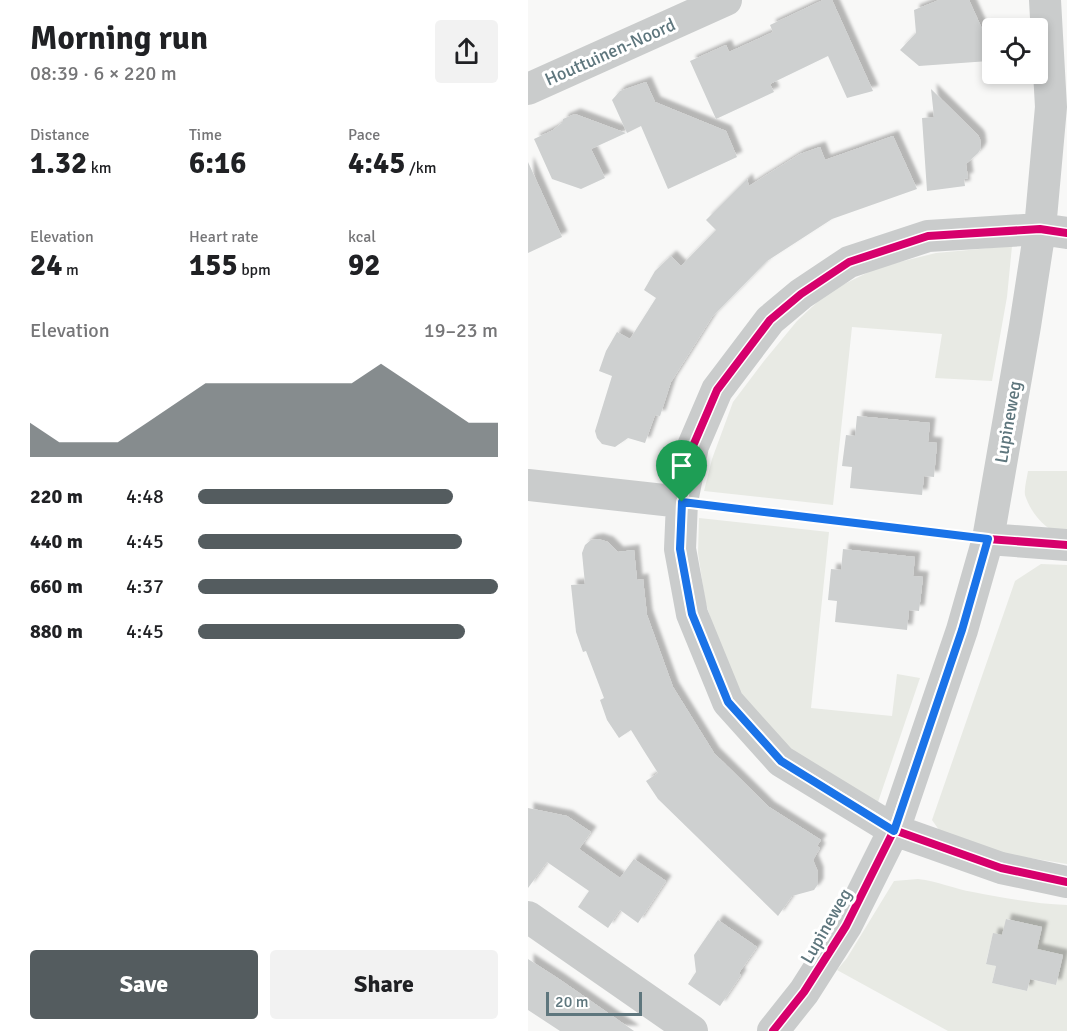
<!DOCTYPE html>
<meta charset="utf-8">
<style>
body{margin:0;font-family:Signika,sans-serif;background:#f2f2f2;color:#202124;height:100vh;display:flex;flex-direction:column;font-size:22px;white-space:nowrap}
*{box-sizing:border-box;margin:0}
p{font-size:20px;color:#757577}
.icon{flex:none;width:33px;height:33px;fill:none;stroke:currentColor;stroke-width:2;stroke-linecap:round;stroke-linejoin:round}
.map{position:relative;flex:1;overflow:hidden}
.side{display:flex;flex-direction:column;background:#fff;width:528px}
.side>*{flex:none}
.buttons{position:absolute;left:454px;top:18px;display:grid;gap:12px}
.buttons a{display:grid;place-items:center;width:66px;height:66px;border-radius:6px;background:#fff;box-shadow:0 3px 9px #0003;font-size:30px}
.scale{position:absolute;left:18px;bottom:15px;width:96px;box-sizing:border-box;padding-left:6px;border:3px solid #5e767d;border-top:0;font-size:16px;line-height:21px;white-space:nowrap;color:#5e767d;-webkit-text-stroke:4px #fff;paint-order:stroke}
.pin{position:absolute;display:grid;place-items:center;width:51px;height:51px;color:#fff;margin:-62px -26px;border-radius:50% 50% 50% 0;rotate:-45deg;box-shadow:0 0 6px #0007}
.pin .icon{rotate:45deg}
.round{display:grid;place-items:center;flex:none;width:63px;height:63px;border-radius:6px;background:#f2f2f2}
.head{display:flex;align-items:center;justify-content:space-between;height:102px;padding:0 30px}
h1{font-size:33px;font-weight:800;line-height:45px}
.metrics{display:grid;grid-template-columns:repeat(3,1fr);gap:9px;height:102px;padding:6px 30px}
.metrics div{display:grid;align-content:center}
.metrics b{font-size:30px;font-weight:800}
.metrics small{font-size:16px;font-weight:400}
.metrics p{font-size:16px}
.chart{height:168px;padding:12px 30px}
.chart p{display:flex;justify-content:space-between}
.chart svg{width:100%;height:108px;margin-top:6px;fill:#545c5f;opacity:.7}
.cta{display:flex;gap:12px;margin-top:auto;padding:12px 30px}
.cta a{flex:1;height:69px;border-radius:6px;background:#545c5f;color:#fff;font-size:24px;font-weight:800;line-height:69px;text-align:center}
.cta a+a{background:#f2f2f2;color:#202124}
ul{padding:0 30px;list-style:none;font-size:20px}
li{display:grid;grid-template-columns:96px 72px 1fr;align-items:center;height:45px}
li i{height:15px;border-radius:8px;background:#545c5f}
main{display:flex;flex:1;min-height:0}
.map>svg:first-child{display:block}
.green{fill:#e8eae4;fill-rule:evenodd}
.building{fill:#ced0d0;filter:url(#shadow)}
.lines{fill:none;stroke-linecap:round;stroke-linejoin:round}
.minor{stroke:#cacccc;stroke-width:32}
.cycleway-casing{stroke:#fff;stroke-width:11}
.cycleway{stroke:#d6006c;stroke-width:8}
.route-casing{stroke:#fff;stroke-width:12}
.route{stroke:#1a73e8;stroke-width:8}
.labels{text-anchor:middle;stroke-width:6;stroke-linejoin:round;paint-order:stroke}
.street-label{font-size:18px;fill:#5e767d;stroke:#fff}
</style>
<main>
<section class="side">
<div class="head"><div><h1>Morning run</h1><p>08:39 · 6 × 220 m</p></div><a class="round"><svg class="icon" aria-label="share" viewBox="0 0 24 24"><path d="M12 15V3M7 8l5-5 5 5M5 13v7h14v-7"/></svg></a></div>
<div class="metrics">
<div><p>Distance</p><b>1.32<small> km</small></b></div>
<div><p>Time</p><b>6:16</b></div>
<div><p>Pace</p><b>4:45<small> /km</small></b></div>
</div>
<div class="metrics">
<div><p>Elevation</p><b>24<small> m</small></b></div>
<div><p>Heart rate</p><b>155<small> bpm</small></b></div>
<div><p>kcal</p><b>92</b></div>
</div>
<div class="chart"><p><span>Elevation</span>19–23 m</p>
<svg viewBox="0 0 160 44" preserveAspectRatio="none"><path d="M0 44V30L10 38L20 38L30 38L40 30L50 22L60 14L70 14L80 14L90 14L100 14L110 14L120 6L130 14L140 22L150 30L160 30V44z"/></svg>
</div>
<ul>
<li><b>220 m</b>4:48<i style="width:85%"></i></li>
<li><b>440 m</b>4:45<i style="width:88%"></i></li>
<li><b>660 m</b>4:37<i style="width:100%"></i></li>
<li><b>880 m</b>4:45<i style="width:89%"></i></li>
</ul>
<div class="cta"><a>Save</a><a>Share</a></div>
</section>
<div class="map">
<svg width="539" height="1031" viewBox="0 0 539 1031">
<defs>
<filter id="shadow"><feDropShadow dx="5.5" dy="-5.5" stdDeviation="1.5" flood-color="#0004"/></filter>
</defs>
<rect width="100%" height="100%" fill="#f8f8f7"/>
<path class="green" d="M 484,246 L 479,297 L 464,381 L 407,378 L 414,334 L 324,327 L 305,505 L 176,491 L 184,459 L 205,402 L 236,361 L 269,321 L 300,292 L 351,267 L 408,253 Z
M 500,471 L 539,471 L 539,535 C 519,533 503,514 497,495 C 496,488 499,478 500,471 Z
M 171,518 L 301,532 L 283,708 L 364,716 L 369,674 L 392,678 L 346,814 L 230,724 L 195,660 L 177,600 L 170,553 Z
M 513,564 L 539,565 L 539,864 L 439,848 L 416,837 L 404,820 L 487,581 Z
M 390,879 C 410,881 426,889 445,892 C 476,898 508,904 539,905 L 539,1031 L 420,1031 L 309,970 L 319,958 L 366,881 ZM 479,919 L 514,927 L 508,952 L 518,951 L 535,955 L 528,985 L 502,979 L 499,991 L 464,983 L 468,966 L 458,963 L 465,934 L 474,935 Z"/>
<path class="building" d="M 295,0 L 304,0 L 345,91 L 319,98 L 300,56 L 242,84 L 246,92 L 188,119 L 162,61 L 198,45 L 201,52 L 245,32 L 242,25 Z
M 411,0 L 441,0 L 465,53 L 460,55 L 461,61 L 391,66 L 372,50 L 388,33 L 386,10 Z
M 118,82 L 127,102 L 198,131 L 209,157 L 140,189 L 113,126 L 99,133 L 84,100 L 92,91 Z
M 403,89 L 450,135 L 452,139 L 453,148 L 450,153 L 438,164 L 440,178 L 436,179 L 437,186 L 399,191 L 394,118 L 406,117 Z
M 47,114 L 98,133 L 63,149 L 77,178 L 53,189 L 24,179 L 6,139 L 25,130 L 34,123 L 35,119 Z
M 365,136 L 389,189 L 304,219 L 239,261 L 184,317 L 143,382 L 132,416 L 127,415 L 117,443 L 100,438 L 87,447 L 74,444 L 69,438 L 67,431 L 84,376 L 71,371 L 78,351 L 89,332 L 102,339 L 128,298 L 116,290 L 127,271 L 143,256 L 153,266 L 188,230 L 178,220 L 219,179 L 221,186 L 272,154 L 292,147 L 297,160 Z
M 0,162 L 34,237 L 0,253 Z
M 329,416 L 402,423 L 400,442 L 409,443 L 406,477 L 396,476 L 394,495 L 322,488 L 324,467 L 314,466 L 318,435 L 327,436 Z
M 70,539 L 80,542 L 90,552 L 106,550 L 109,580 L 115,579 L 119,615 L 145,687 L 186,753 L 241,807 L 293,840 L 289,846 L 292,848 L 285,860 L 290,872 L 290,884 L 286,890 L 264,896 L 250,916 L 130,799 L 118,781 L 130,773 L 116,751 L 103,730 L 91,738 L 79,720 L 72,700 L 76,698 L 58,651 L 55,652 L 48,632 L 43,585 L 57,584 L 54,553 L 57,545 L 63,540 Z
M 315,549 L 387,557 L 385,576 L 395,577 L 391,611 L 381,610 L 379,630 L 307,622 L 309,601 L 300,600 L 303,569 L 313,570 Z
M 0,808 L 39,816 L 63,832 L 51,849 L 92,878 L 106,859 L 138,881 L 110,923 L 92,910 L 80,928 L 50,907 L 61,891 L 19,862 L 0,888 Z
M 478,919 L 514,927 L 509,949 L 535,955 L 528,985 L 502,979 L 499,991 L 464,983 L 468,966 L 458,964 L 465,933 L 474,935 Z
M 190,920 L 229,947 L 211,973 L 213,975 L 192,1006 L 160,984 L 168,972 L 166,955 Z
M 0,959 L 31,979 L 106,1031 L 32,1031 L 0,1010 Z"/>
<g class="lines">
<path class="minor" d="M 0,89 L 198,0
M 539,233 L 512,229 L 400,236 L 321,262 L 273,294 L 242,320 L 189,390 L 165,446 L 154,502 L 152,549 L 164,614 L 200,702 L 253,761 L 366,830 L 473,868 L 539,882
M 0,485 L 154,502
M 460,539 L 539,545
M 0,917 L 164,1031
M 245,1031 L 276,992 L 318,926 L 366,830 L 434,630 L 460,539 L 497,326 L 512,229 L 523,107 L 517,0"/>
<g class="cycleway-casing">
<path id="cycleway" d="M 539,233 L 512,229 L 400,236 L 321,262 L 273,294 L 242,320 L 189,390 L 165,446 L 154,502 L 152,549 L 164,614 L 200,702 L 253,761 L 366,830 L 473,868 L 539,882
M 154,502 L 460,539 L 539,545
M 245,1031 L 276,992 L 318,926 L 366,830 L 434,630 L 460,539"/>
</g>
<use href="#cycleway" class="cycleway"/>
</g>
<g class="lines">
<g class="route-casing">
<path id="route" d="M 154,502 L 460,539 L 434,630 L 366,831 L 253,761 L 200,702 L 164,614 L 152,549 Z"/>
</g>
<use href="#route" class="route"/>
</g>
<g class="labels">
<g class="street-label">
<text transform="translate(82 52) rotate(-24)" y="6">Houttuinen-Noord</text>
<text transform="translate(480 422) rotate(-80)" y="6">Lupineweg</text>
<text transform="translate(298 926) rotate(-60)" y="6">Lupineweg</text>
</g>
</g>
</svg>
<div class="buttons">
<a><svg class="icon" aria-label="locate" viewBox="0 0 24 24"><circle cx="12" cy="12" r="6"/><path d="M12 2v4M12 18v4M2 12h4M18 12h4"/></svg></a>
</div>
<div class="scale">20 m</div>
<div class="pin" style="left:154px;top:502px;background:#1e9e55"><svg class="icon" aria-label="arrive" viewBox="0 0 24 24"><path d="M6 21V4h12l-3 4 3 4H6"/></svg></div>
</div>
</main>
